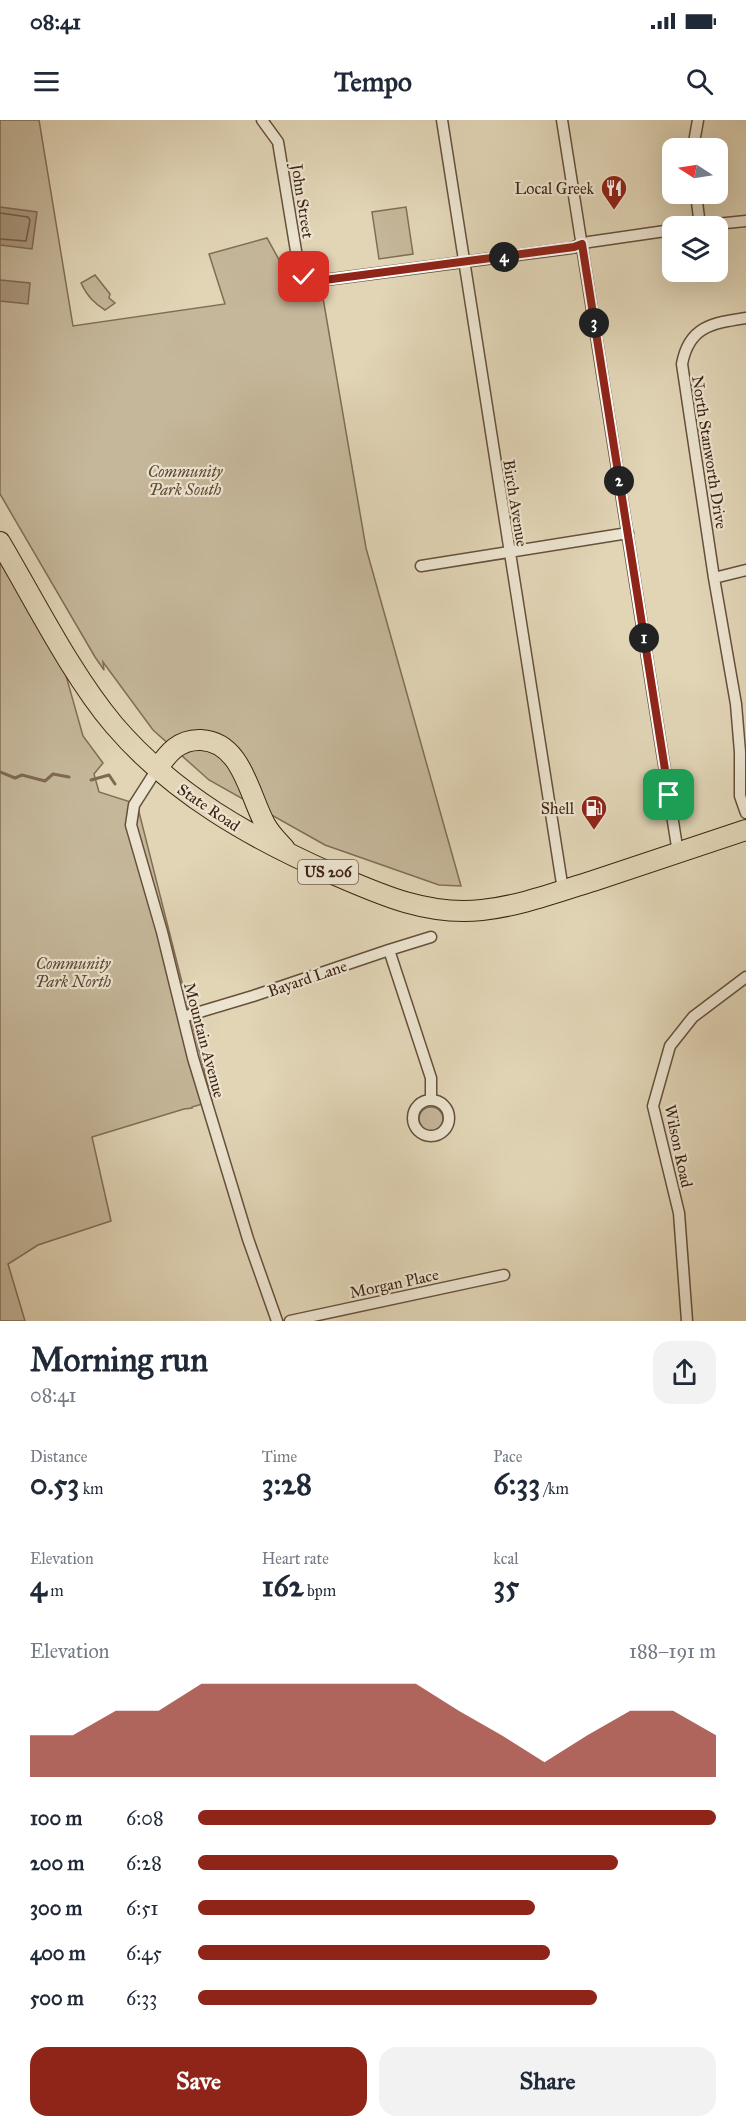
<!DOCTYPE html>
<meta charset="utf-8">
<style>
body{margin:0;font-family:"IM FELL Great Primer",serif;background:#f2f2f3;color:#1f2937;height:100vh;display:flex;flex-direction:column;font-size:22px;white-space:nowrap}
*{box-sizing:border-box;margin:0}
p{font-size:20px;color:#747a83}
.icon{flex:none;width:33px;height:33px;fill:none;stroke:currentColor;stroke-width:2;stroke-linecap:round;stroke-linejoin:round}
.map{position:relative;height:1201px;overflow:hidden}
.sheet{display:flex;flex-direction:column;background:#fff;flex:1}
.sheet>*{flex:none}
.needle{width:39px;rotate:282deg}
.buttons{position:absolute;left:662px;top:18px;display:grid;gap:12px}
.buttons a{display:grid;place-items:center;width:66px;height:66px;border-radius:12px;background:#fff;box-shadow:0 6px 24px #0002;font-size:30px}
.pin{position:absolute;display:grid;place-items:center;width:51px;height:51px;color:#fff;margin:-26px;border-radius:12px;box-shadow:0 3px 9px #0006}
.km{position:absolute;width:30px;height:30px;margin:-15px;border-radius:50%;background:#222;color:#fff;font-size:16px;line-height:30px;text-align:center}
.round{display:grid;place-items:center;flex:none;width:63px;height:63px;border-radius:18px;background:#f2f2f3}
.summary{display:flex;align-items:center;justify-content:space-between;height:102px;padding:0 30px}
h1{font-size:33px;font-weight:700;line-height:45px}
.metrics{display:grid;grid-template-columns:repeat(3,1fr);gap:9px;height:102px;padding:6px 30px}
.metrics div{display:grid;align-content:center}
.metrics b{font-size:30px;font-weight:700}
.metrics small{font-size:16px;font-weight:400}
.metrics p{font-size:16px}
.chart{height:168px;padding:12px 30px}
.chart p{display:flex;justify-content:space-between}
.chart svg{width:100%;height:108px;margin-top:6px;fill:#8f2418;opacity:.7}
.action{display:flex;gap:12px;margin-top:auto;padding:12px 30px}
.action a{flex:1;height:69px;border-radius:18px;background:#8f2418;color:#fff;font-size:24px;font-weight:700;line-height:69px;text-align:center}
.action a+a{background:#f2f2f3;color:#1f2937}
ul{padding:0 30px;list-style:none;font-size:20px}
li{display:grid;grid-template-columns:96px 72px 1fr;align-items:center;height:45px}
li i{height:15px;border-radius:8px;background:#8f2418}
.status{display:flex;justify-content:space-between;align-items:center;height:42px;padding:0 30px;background:#fff;direction:ltr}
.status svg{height:16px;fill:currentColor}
header{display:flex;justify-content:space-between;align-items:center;height:78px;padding:0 30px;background:#fff;font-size:27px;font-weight:700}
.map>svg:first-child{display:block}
.green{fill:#c5b79a;stroke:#816d56;stroke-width:1.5}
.water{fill:#a9987e;stroke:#7e6953;stroke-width:1.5}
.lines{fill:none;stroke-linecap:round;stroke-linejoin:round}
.shore{stroke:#735e48;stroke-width:1.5}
.stream{stroke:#7e6953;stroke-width:3}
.street-casing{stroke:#66503b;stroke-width:13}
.highway-casing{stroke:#3d2312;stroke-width:22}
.street{stroke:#ece4d0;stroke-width:10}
.highway{stroke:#e1d5b6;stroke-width:20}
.route-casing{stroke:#fff;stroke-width:12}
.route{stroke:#8f2418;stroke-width:8}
.labels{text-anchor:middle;stroke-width:4.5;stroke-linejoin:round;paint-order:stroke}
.shield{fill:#ece4d0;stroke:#725d4b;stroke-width:1.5}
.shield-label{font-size:15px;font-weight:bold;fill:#3d2312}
.poi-label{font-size:16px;fill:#3d2312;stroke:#ece4d0;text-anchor:end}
.street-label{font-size:16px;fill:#3d2312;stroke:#ece4d0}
.park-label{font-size:16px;font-style:italic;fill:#5f4834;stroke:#ece4d0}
</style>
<div class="status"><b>08:41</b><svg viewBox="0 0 49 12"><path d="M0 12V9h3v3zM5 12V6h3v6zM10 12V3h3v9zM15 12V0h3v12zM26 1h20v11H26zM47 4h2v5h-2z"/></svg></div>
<header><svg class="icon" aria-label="menu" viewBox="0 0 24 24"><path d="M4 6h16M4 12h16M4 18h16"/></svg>Tempo<svg class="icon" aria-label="search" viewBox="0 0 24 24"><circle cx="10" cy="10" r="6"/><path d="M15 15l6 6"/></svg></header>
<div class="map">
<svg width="746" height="1201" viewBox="0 0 746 1201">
<rect width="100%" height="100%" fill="#e1d5b6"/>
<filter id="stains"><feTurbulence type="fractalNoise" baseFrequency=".00333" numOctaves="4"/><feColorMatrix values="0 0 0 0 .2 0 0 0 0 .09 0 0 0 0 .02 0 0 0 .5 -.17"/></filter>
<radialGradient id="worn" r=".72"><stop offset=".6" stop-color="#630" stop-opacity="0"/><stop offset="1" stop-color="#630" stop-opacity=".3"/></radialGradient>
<path class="green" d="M 0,0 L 39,0 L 73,206 L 225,184 L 209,134 L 267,118 L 298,174 L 323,178 L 366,428 L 461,766 L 439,765 L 325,725 L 209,660 L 153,610 L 103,542 L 104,550 L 95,537 L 0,374 Z
M 406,87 L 413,134 L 379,139 L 372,92 Z
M 95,155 L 110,174 L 109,178 L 115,183 L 105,190 C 94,183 87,176 81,163 Z
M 0,434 L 61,538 L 83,616 L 103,643 L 94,654 L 99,672 L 137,684 L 212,981 L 192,987 L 192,988 L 184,989 L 92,1017 L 111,1101 L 38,1125 L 8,1144 L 25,1201 L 0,1201 Z
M419 999a12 12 0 1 1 24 0a12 12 0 1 1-24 0Z"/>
<path class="water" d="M 0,87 L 37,92 L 32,129 L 0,125 Z
M 0,160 L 30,163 L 28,184 L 0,181 Z"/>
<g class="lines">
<path class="shore" d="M 0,93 L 28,97 L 30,100 L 26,121 L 0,119"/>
<path class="stream" d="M 0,652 L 15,658 L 22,655 L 45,661 L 53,654 L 69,657
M 91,660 L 109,655 L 115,664"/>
<g class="street-casing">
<path id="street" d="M 262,0 L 278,22 L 299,149 C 304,157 308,160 317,161 L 571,128 L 589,122 L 672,110
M 442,0 L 563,770
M 562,0 L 678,733
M 693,28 L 698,0
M 696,74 L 700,106
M 696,106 L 746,101
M 746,198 C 713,203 689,206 682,244 L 714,458 L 736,584 L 740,632 L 740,676 L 746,693
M 421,446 L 628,413
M 714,458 L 746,450
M 157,649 L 134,685 L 131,705 L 162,812 L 193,938 L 248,1119 L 277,1201
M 389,830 L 431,958 L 431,979
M 183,897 L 253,876 L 389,830 L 431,817
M413 998a18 18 0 1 1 36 0a18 18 0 1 1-36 0Z
M 290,1201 L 504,1155
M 687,1201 L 679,1093 L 653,986 L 670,926 L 693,897 L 746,857"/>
</g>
<g class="highway-casing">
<path id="highway" d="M 0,422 C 35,481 71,554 114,605 C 173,674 251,718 333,754 C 381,775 428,796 482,790 C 520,786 557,772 593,761 C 644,744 695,727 746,710
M 157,649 C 168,633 179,619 201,620 C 242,622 249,675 265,704 C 270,714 278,721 285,729"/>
</g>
<use href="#street" class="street"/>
<use href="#highway" class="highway"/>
</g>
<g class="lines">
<g class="route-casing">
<path id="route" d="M 304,157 L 317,161 L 574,127 L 582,124 L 669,675"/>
</g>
<use href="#route" class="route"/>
</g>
<defs>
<g id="restaurant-pin" transform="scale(1.35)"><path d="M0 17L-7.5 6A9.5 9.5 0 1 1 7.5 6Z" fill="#8f2418" stroke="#ece4d0"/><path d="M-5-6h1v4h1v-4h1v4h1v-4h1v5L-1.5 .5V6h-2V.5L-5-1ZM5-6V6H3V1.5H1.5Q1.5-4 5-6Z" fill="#fff"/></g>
<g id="fuel-pin" transform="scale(1.35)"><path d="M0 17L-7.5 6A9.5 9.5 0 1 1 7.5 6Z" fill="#8f2418" stroke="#ece4d0"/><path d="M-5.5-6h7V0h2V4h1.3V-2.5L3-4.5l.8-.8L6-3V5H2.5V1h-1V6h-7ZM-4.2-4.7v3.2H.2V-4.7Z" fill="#fff"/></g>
</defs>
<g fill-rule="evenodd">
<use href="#restaurant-pin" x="614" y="68"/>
<use href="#fuel-pin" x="594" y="688"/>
</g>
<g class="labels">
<rect class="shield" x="298" y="740" width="60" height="24" rx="4.5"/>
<g class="shield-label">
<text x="328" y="757">US 206</text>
</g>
<g class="poi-label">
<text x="594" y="74">Local Greek</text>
<text x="574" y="694">Shell</text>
</g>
<g class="street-label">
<text transform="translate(303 81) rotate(81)" y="6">John Street</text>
<text transform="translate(710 332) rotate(81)" y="6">North Stanworth Drive</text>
<text transform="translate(516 383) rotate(81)" y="6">Birch Avenue</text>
<text transform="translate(209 687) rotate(34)" y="6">State Road</text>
<text transform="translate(307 858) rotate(-19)" y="6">Bayard Lane</text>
<text transform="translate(205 920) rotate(75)" y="6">Mountain Avenue</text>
<text transform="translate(679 1026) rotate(78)" y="6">Wilson Road</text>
<text transform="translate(394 1163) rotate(-12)" y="6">Morgan Place</text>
</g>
<g class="park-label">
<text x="185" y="357">Community<tspan x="185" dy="18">Park South</tspan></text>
<text x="73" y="849">Community<tspan x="73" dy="18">Park North</tspan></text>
</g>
</g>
<rect width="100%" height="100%" filter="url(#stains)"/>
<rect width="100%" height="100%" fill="url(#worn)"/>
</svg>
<div class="buttons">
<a><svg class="needle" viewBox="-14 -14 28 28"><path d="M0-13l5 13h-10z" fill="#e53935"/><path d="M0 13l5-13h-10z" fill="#747a83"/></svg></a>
<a><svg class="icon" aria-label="layers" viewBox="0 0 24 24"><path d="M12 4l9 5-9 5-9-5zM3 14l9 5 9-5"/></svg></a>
</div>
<div class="pin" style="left:669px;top:675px;background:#1e9e55"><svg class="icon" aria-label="arrive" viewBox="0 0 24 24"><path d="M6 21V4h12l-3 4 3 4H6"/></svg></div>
<div class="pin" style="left:304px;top:157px;background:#d93025"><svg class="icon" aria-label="check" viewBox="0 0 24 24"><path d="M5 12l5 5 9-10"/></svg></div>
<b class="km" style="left:644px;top:518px">1</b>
<b class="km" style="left:619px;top:361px">2</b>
<b class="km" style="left:594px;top:203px">3</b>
<b class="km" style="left:504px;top:137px">4</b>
</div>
<section class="sheet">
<div class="summary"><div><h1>Morning run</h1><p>08:41</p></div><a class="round"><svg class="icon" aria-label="share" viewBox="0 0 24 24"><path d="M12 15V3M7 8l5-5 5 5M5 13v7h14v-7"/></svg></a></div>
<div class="metrics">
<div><p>Distance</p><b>0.53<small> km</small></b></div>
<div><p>Time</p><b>3:28</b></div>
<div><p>Pace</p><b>6:33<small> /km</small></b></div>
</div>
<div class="metrics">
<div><p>Elevation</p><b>4<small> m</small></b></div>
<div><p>Heart rate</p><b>162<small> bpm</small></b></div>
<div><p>kcal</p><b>35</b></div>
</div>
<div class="chart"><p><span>Elevation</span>188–191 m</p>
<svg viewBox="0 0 160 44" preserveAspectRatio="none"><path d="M0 44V27L10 27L20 17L30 17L40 6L50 6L60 6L70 6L80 6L90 6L100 17L110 27L120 38L130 27L140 17L150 17L160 27V44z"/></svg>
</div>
<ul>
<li><b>100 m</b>6:08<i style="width:100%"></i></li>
<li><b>200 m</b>6:28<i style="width:81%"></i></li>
<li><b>300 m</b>6:51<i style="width:65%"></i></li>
<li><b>400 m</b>6:45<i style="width:68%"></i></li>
<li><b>500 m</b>6:33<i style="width:77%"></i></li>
</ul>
<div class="action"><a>Save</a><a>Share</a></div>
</section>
